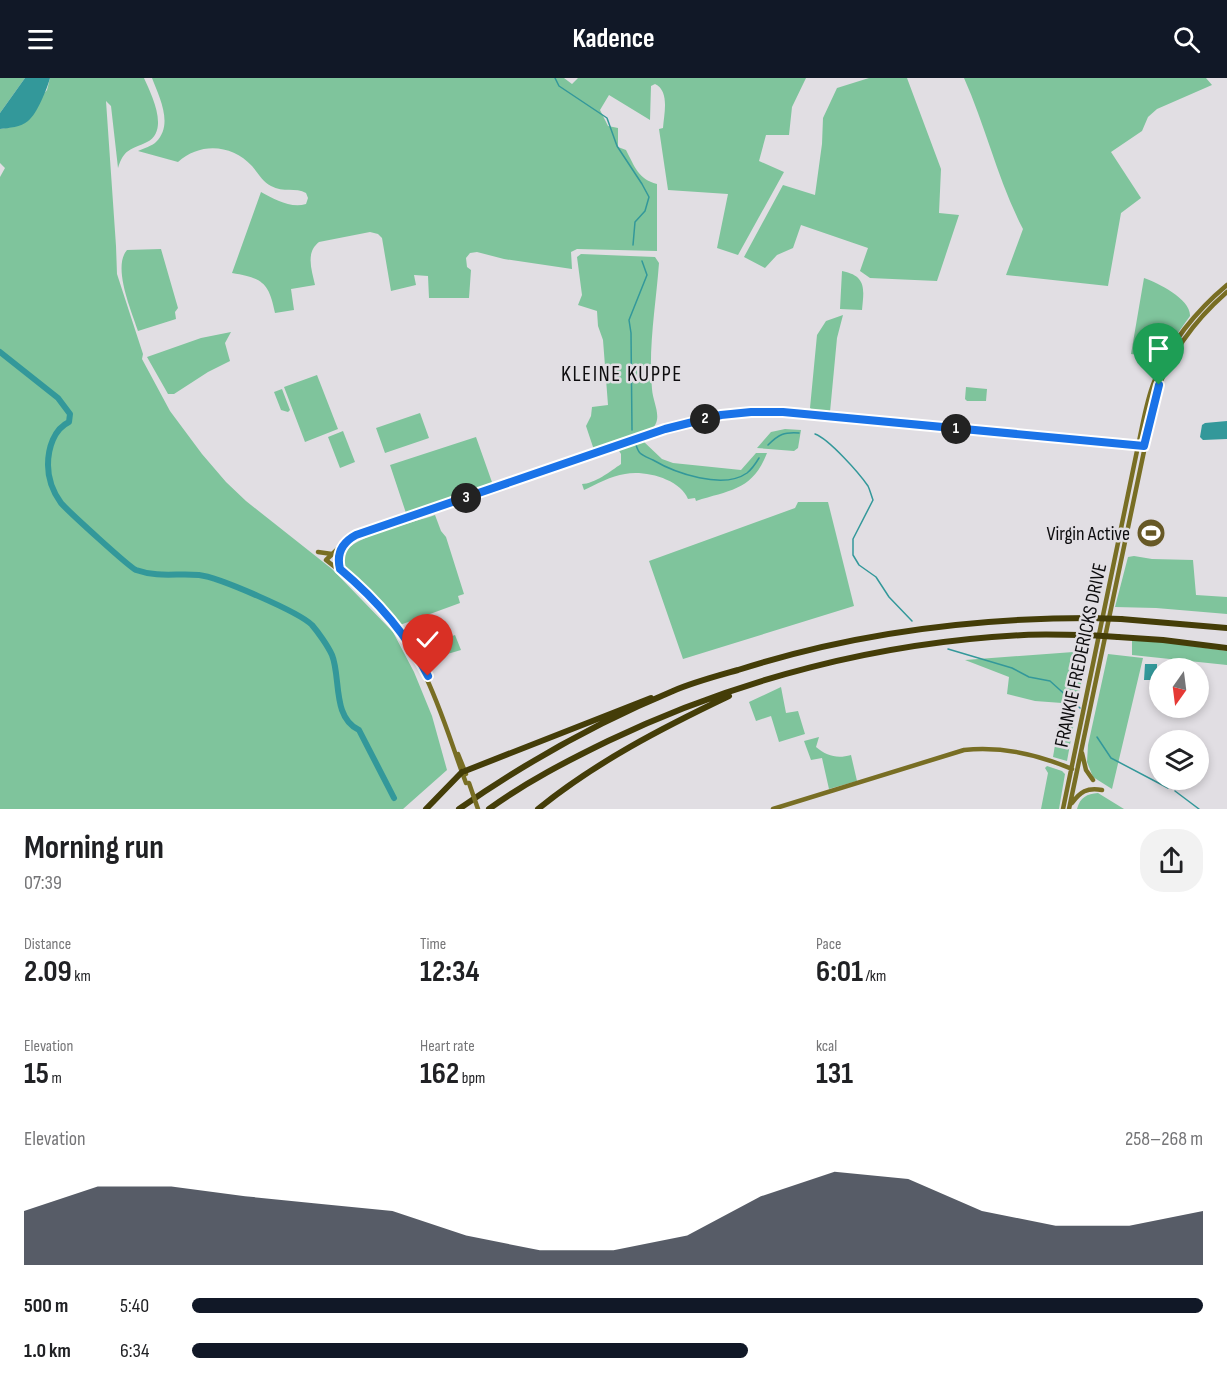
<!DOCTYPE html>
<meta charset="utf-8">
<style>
body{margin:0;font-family:"Sofia Sans Condensed",sans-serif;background:#f2f2f2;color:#202124;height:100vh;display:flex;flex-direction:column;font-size:22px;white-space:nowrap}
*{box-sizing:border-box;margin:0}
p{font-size:20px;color:#757577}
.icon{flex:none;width:33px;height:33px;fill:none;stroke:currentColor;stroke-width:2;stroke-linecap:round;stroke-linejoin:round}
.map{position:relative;height:731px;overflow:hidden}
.side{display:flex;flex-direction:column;background:#fff;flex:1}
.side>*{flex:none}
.needle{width:39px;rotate:194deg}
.tools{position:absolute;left:1149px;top:580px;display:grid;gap:12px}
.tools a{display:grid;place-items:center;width:60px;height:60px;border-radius:50%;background:#fff;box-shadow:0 3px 9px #0003;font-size:30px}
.pin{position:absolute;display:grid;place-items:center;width:51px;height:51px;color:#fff;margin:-62px -26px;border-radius:50% 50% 50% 0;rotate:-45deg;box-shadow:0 0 6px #0007}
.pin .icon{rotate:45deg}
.km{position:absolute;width:30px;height:30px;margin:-15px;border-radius:50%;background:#222;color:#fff;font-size:16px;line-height:30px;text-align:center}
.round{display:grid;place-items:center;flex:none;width:63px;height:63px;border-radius:24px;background:#f2f2f2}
.head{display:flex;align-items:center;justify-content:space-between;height:102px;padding:0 24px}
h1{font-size:33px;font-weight:700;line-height:45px}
.stats{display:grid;grid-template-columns:repeat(3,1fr);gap:9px;height:102px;padding:6px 24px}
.stats div{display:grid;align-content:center}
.stats b{font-size:30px;font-weight:700}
.stats small{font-size:16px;font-weight:400}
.stats p{font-size:16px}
.chart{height:168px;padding:12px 24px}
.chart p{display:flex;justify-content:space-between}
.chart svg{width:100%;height:108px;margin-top:6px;fill:#111827;opacity:.7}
ul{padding:0 24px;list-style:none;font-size:20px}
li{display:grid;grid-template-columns:96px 72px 1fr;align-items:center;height:45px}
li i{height:15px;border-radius:8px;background:#111827}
header{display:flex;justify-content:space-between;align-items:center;height:78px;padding:0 24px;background:#111827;color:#fff;font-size:27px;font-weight:700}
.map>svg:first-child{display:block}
.green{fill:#7fc49c}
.water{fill:#33989a}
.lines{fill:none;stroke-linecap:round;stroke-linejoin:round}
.stream{stroke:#33989a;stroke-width:1.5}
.river{stroke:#33989a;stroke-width:6}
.secondary{stroke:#786e24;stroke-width:4.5}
.highway{stroke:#443d08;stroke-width:6}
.secondary-bridge{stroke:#786e24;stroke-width:4.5}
.highway-bridge{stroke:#443d08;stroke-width:6}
.route-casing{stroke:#fff;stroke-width:12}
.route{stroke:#1a73e8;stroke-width:8}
.labels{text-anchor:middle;stroke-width:5;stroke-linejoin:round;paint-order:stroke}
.poi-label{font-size:20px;fill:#0d0c0e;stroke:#e1dee3;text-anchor:end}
.street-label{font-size:20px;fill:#0d0c0e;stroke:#e1dee3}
.quarter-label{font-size:22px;letter-spacing:1.5px;fill:#0d0c0e;stroke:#e1dee3}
</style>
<header><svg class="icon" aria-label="menu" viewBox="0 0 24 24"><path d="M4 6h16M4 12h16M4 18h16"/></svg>Kadence<svg class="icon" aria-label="search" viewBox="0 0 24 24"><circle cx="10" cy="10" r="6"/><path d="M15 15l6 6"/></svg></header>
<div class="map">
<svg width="1227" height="731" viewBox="0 0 1227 731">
<rect width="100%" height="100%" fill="#e1dee3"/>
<path class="green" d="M 0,0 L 25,0 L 0,35 Z
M 50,0 L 144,0 C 151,16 170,52 147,64 C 130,72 124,71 118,90 L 111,28 L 106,23 L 116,168 L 117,196 L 143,276 L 142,281 L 170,333 L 202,376 L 226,404 L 246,423 L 332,491 L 393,554 L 414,594 L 432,638 L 447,692 L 403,731 L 0,731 L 0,99 L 5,90 L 0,85 L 0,51 L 16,48 L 47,12 Z
M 152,0 L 564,0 L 572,6 L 578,0 L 806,0 L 792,29 L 789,57 L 766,57 L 759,83 L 784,94 L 738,177 L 717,170 L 728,116 L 668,112 L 659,51 L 663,50 C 664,36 670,13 655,6 L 651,8 L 650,42 L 609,17 L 600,32 L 608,48 L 618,50 L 618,69 L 626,72 C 635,89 638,101 657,106 L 657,173 L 577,171 L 571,174 L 572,191 L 504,181 L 477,174 L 470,175 L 466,180 L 467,189 L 471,192 L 469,220 L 429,220 L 428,198 L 414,197 L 416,207 L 391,213 L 382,160 L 378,156 L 370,154 L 319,164 C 305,175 312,192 315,207 L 291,211 L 294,232 L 275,235 C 269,205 263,200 232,195 L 261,114 C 274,121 291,131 306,126 L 308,120 L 306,115 C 296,109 283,115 271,108 C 263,104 258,95 252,88 C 232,66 200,64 178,84 L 138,73 C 144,70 152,68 156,64 C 174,46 159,19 152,0 Z
M 869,0 L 907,0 L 941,91 L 939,135 L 959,137 L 937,203 L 870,200 L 860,193 L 868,170 L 801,147 L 793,170 L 777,177 L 765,190 L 744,179 L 783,107 L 815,117 L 822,66 L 823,40 L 837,10 Z
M 964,0 L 1206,0 L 1212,7 L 1157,31 L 1148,39 L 1142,53 L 1111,74 L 1141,120 L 1121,135 L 1108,208 L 1006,197 L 1023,151 C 998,103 986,49 964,0 Z
M 161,171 L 178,230 L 175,234 L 176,241 L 138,253 C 132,234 112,189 127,172 Z
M 581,176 L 655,179 L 659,185 C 656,226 648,270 652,311 C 653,326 665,343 649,353 L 594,372 L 586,348 L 591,338 L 592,329 L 608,327 L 603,262 L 598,248 L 597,233 L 578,227 L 582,217 L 577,179 Z
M 842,193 C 867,198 864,211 862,232 L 840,231 Z
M 1144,200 C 1158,205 1191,221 1190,238 L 1160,280 L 1131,276 Z
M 843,237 L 837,260 L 830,334 L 813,333 L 810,330 L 817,257 L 826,243 Z
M 231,254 L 225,265 L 230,283 L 208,294 L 174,316 L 168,316 L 147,279 L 201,260 Z
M 317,297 L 338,351 L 305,364 L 284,309 Z
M 966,309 L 987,311 L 986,323 L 967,323 L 965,321 Z
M 282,311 L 290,332 L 288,334 L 281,332 L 274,314 Z
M 420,335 L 429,360 L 385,375 L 376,350 Z
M 785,351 L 801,352 L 798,370 L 794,373 L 757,370 L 771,354 Z
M 343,353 L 355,384 L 340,390 L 328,359 Z
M 476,359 L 493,407 L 406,435 L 390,387 Z
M 643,363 L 662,381 L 673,385 L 741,392 L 756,375 L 767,375 C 753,412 731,412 696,423 L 695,420 L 688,421 C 680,401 645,392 625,396 C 611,398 597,406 584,412 L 582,406 C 594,406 611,393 621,386 L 621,376 L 618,371 Z
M 798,424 L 828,424 L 854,528 L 683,581 L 649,483 L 795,430 Z
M 435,437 L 441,453 L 446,459 L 464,516 L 458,518 L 460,525 L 400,547 L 345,488 C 342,482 343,476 348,471 C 360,457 415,444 435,437 Z
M 1134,478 L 1152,481 L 1193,482 L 1196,517 L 1227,519 L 1227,536 L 1156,530 L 1115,529 L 1128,479 Z
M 455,557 L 461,572 L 444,577 L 437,564 Z
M 1132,562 L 1163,564 L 1227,573 L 1227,587 L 1132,577 Z
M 1087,573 L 1067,683 L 1053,679 L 1062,625 L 1035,623 L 1007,616 L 1009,599 L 965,582 Z
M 1108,576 L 1143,580 L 1112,711 L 1093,699 L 1087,684 L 1088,667 Z
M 781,609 L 786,635 L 798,633 L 805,656 L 779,664 L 771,638 L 756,643 L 749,624 Z
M 819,659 L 816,669 C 827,678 837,681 851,677 L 857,703 L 829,711 L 822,680 L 811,682 L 804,663 Z
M 1047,688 L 1062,693 L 1065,696 L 1059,731 L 1041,731 L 1048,695 L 1045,690 Z
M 1098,715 L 1124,731 L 1077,731 C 1080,719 1087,716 1098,715 Z"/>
<path class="water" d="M 25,0 L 50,0 C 47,11 37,36 28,43 C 21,49 9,50 0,51 L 0,35 Z
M 1227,343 L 1227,361 L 1203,362 L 1200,359 L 1202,347 L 1205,345 Z
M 1145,586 L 1157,586 L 1157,602 L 1144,602 Z"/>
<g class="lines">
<path class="stream" d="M 555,0 L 559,8 L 607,40 L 617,68 L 642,106 L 649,119 L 645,133 L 635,144 L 633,167
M 632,352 L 631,255 L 629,242 L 647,197 L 642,183
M 815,356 C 829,361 859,395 868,408 C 870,412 871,417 873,422 L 853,461 L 853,477 L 859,487 L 876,499 L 889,519 L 912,543
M 636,367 C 637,370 638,373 640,375 C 643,378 649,380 653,382 C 675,395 723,412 747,395 C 752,391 756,385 759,380
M 768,367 C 779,356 784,354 799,355
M 948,571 L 1012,590 L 1029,599 L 1050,603 L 1080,630
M 1097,659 L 1111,680 L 1168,710
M 1175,713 L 1199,731"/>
<path class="river" d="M 0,274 L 58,320 L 70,336 L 69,344 C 54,351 48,370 48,387 C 48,400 53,414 61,425 C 68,433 129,489 136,492 C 159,500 176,495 199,497 C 218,499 299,534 312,547 C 318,554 328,568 332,577 C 341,599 332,640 359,652 L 394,720"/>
<path class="secondary" d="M 318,474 L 332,476
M 341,491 L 339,479 L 343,468
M 1082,675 L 1086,692 L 1093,702
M 458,676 L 466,696
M 466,705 C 452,668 441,629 423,593 C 401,548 366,512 326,482 L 344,465 L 356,457 L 665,351 L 721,337 L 751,334 L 783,334 L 1144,368
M 1072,725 C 1080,714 1087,709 1102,712
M 773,731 L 964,672 C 1002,668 1037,676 1072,691
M 1063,731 L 1138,368 C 1143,346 1146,324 1154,304 C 1168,267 1197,232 1227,207
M 1069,731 L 1156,316 C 1170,276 1196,241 1227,214"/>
<path class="highway" d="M 1121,541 L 1227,550
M 1118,559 L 1163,562 L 1227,570
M 465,693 L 651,620
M 426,731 L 462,694
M 459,731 C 525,685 598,644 673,613 C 694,604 717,598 738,592 C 853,555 971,540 1091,540
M 489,731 C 526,704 567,683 608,663 C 737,601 880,564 1024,557 C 1045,556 1067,557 1088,557
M 538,731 C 596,684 662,650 729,618"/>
<path class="secondary-bridge" d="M 469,705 L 478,731"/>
<path class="highway-bridge" d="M 1091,540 L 1121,541
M 1088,557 L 1118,559"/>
</g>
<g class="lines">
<g class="route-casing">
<path id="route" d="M 428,598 C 406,555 377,522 340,491 C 336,475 343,464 356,457 L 665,351 L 721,337 L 751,334 L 783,334 L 1144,368 L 1159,307"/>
</g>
<use href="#route" class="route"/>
</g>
<defs>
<g id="stadium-disc" transform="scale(1.5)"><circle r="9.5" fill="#675926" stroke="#e1dee3"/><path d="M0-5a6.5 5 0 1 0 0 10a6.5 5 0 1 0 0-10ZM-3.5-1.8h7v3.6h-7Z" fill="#fff"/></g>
</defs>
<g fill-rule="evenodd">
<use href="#stadium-disc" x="1151" y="455"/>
</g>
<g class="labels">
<g class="poi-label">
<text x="1130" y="462">Virgin Active</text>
</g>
<g class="street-label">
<text transform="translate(1080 577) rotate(-78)" y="7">FRANKIE FREDERICKS DRIVE</text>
</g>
<g class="quarter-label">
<text x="622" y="303">KLEINE KUPPE</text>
</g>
</g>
</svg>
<div class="tools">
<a><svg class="needle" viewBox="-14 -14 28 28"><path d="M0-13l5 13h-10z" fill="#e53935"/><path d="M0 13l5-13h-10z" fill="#757577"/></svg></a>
<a><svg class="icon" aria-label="layers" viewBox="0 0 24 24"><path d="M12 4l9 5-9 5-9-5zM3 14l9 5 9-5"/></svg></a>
</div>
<div class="pin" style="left:1159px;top:307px;background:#1e9e55"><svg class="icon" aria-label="arrive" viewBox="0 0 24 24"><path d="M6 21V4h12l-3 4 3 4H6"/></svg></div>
<div class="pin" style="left:428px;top:598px;background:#d93025"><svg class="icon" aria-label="check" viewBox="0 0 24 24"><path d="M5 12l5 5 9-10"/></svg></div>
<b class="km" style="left:956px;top:351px">1</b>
<b class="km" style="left:705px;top:341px">2</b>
<b class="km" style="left:466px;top:420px">3</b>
</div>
<section class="side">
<div class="head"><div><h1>Morning run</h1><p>07:39</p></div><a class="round"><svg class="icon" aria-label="share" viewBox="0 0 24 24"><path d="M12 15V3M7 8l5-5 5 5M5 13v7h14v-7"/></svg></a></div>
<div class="stats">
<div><p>Distance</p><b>2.09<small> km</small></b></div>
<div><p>Time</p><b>12:34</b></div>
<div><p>Pace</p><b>6:01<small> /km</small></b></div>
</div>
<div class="stats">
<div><p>Elevation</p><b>15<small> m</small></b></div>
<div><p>Heart rate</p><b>162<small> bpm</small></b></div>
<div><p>kcal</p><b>131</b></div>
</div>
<div class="chart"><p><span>Elevation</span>258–268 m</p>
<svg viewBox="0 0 160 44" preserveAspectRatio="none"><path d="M0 44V22L10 12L20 12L30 16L40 19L50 22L60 32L70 38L80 38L90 32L100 16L110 6L120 9L130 22L140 28L150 28L160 22V44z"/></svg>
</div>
<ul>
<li><b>500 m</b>5:40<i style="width:100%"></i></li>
<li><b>1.0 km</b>6:34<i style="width:55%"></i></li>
</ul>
</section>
